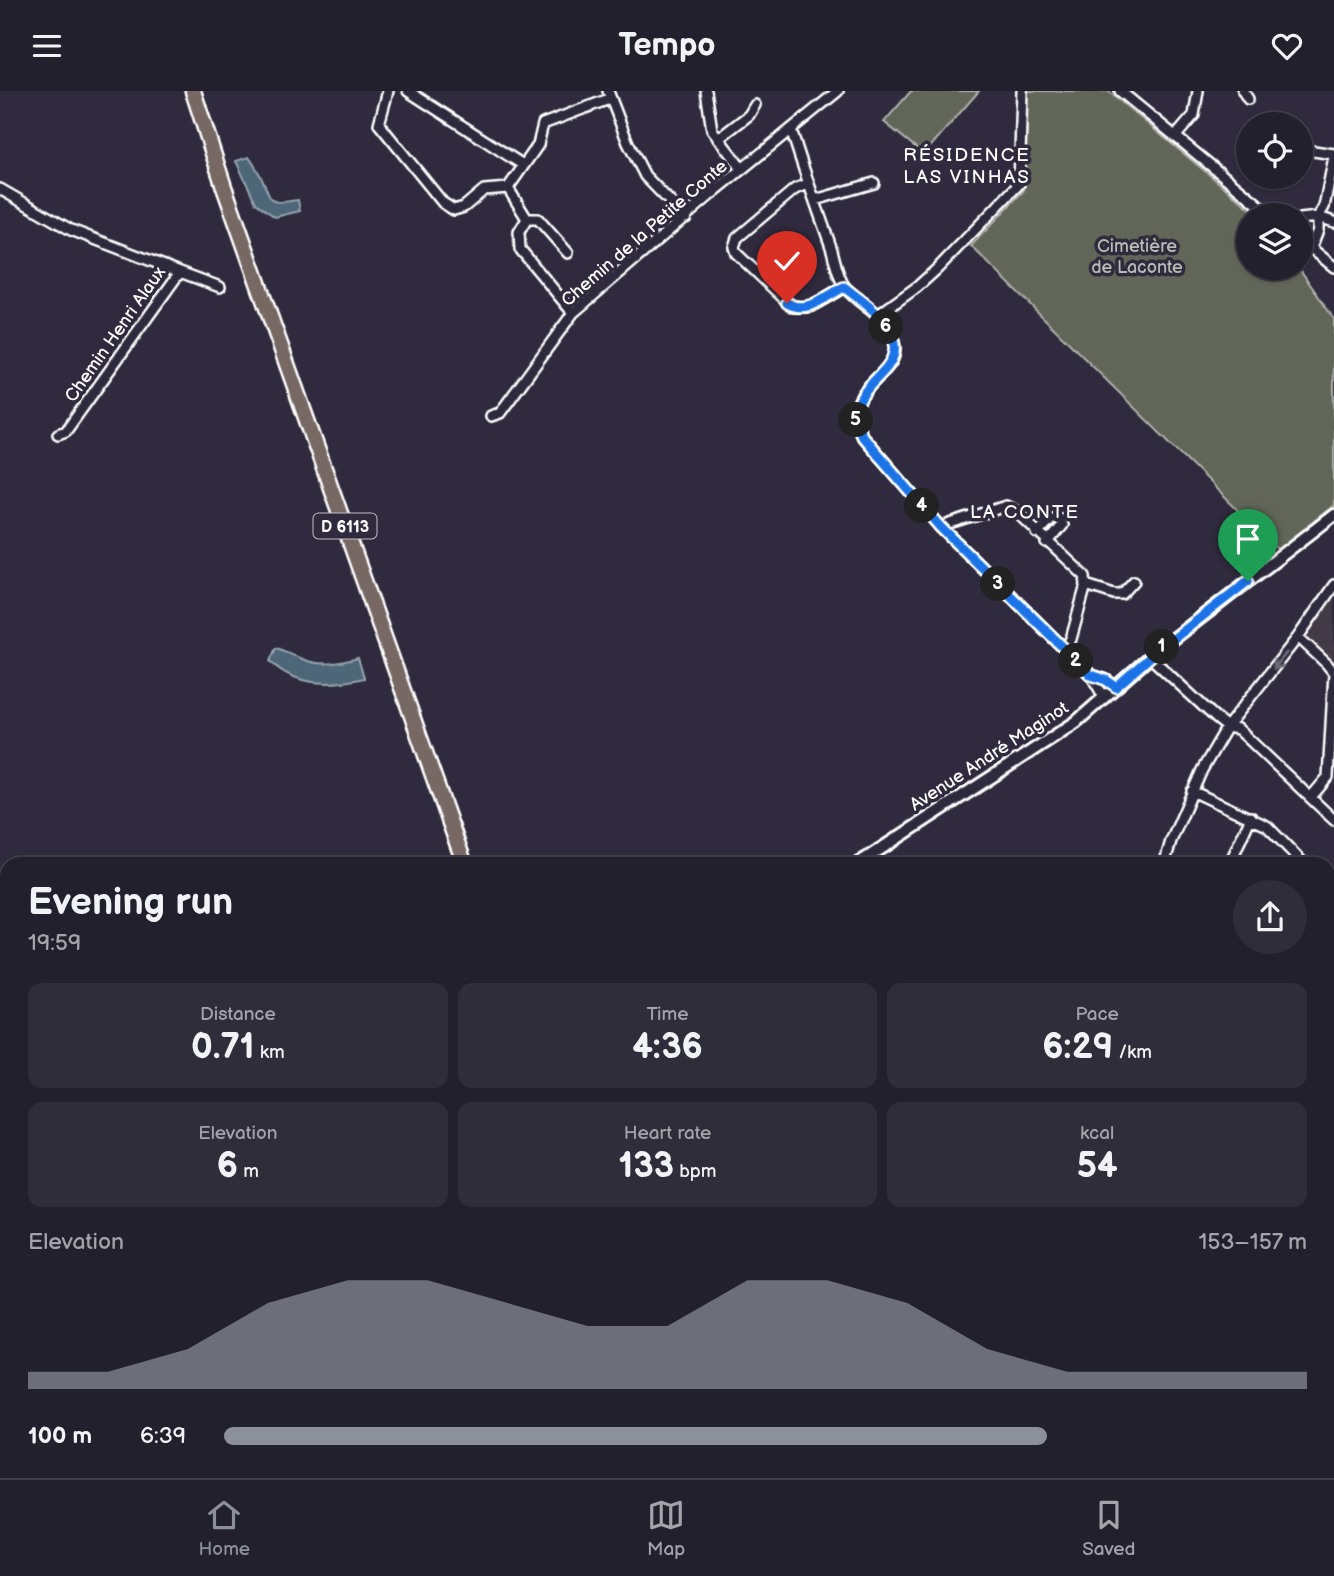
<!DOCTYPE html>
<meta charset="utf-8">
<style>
body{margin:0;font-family:"Balsamiq Sans",sans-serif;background:#2f2d3a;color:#f1f3f6;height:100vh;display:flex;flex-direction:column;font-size:26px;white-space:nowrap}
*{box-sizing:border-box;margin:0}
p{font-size:23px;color:#a3a3aa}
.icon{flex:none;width:38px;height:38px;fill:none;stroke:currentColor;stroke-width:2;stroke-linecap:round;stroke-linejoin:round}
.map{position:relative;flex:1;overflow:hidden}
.sheet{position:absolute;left:0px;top:766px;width:1335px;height:621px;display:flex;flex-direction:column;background:#23202e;border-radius:21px 21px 0 0;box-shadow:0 2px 5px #0004,0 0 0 2px #403e4a}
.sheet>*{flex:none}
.tools{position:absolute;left:1236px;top:21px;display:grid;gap:14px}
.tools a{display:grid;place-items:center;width:77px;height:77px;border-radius:50%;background:#23202e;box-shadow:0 2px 5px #0004,0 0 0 2px #403e4a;font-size:35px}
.pin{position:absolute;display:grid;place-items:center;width:60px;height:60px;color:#fff;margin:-72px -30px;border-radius:50% 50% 50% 0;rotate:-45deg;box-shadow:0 0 7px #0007}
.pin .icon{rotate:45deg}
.km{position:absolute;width:35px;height:35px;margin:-18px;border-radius:50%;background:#222;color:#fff;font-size:19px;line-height:35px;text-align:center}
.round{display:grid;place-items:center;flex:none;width:74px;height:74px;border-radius:37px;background:#2f2d3a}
.overview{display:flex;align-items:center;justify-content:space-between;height:119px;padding:0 28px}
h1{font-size:38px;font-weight:700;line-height:52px}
.stats{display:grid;grid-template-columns:repeat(3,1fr);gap:10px;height:119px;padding:7px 28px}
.stats div{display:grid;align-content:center;border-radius:14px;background:#2f2d3a;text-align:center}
.stats b{font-size:35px;font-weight:700}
.stats small{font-size:19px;font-weight:400}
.stats p{font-size:19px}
.chart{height:196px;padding:14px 28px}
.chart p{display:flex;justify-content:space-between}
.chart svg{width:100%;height:126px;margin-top:7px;fill:#8c9099;opacity:.7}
ul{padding:0 28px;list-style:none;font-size:23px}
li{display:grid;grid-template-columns:112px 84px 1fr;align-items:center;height:52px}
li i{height:18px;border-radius:9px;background:#8c9099}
header{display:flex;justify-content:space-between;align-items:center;height:91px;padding:0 28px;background:#23202e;font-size:32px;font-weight:700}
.menu{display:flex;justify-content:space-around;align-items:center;height:98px;border-top:2px solid #403e4a;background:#23202e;font-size:19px;color:#a3a3aa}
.menu a{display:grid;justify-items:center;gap:4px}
.menu .active{color:#8c9099}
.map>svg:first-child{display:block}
.built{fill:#423a47}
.green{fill:#626659;stroke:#b0b2ac;stroke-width:2}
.water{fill:#4d6678;stroke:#94a3ae;stroke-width:2}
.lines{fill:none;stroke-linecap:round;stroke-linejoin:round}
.minor-casing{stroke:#fff;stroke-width:14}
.tertiary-casing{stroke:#fff;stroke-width:16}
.primary-casing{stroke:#fff;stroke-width:19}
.minor{stroke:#2f2a3d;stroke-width:9}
.tertiary{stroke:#2f2a3d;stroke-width:10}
.primary{stroke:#776864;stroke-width:14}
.rail-casing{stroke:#fff;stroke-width:4.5}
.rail{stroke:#2f2a3d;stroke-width:2;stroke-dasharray:5;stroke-linecap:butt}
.oneway{stroke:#6d6a77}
.route-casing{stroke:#fff;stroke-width:14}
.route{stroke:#1a73e8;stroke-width:9}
.labels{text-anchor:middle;stroke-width:7;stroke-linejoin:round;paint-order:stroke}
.shield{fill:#2f2a3d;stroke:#c1bfc5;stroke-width:2}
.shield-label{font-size:16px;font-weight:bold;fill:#fff}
.street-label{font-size:18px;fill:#fff;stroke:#2f2a3d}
.park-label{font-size:18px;fill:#b8bab4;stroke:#2f2a3d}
.neighbourhood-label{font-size:19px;letter-spacing:2px;fill:#fff;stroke:#2f2a3d}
</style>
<header><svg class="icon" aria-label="menu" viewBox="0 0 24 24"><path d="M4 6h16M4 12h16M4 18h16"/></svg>Tempo<svg class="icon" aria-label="heart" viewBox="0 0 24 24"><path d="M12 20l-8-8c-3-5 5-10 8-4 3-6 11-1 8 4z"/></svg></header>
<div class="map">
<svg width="1334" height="1387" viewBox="0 0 1334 1387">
<rect width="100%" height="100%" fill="#2f2a3d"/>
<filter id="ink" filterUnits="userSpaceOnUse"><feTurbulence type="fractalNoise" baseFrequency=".0143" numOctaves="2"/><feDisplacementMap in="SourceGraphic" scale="14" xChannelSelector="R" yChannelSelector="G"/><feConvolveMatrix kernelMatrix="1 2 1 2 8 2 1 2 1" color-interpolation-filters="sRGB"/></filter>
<g filter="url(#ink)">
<path class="built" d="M 1334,503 L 1334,573 L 1307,545 L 1315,530 Z"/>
<path class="green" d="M 911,0 L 979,0 L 924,63 L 884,31 Z
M 1025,0 L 1108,0 L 1258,124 L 1248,124 L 1248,177 L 1299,177 L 1334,228 L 1334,414 L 1278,459 L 971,155 L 1024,99 Z
M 873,1381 L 1235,1381 L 1236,1387 L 862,1387 Z"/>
<path class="water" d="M 249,66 C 253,72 258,79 261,86 C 273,111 266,114 298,109 L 300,120 L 275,126 L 256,112 L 236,70 Z
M 276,557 C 285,560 293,564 302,568 C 321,576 339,572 358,567 L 364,587 C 331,595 295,596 270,570 Z"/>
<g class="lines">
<g class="minor-casing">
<path id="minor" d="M 388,0 L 379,33 L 443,112 L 454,119 L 464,116 L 484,99 L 508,97 L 527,128 L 519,141 L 520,158 L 573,222
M 408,0 L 523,74
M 608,0 L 628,52 L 645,85 L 686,127
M 706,0 L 712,39 L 742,78
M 1120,0 L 1271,124
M 1243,0 L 1248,8
M 1270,29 L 1272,33
M 791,38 C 803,78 817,116 831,156 C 835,168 837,186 845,196 C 860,217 886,221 894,252 C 903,287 837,293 862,345 L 941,436 L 1091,584 L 1104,606
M 1175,46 L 1194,24 L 1198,0
M 718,48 L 749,24 L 755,14
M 1300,58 L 1334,63
M 1334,66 L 1324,116 L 1318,126 L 1334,131
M 808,93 L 795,98 L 737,147 L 734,156 L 736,162 L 793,216 L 810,216 L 844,196
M 508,97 L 538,54 L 543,33 L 609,8
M 0,98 L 71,139 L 180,181 L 66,340 L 58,343
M 815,109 L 874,92
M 527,128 L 538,128 L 568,162
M 1300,128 L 1318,126 L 1318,139 L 1311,157
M 1300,148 L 1334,176
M 180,181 L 220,196
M 878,224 L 917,196 L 937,178 L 1019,93 L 1022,0
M 491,325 L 500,322 L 573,222 L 715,100 L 838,0
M 941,436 L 1006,415 L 1016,420 L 1085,485 L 1086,494 L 1071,548 L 1064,559
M 1037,442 L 1051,427 L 1059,427 L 1062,434 L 1047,452
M 1086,494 L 1114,503 L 1122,503 L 1134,490
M 1298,546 L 1327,573 L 1334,582 L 1328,686 L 1311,706
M 1150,566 L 1217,628 L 1227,636 L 1238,638 L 1334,729
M 1091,584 L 1106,589 L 1116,596
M 1192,700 L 1267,735 L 1305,774
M 1164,774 L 1171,750 L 1202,679 L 1227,636 L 1298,546 L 1334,494
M 1229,774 L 1251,726
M 1328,797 L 1334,803
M 1328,839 L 1334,833
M 1328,934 L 1334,929
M 1328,1012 L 1334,1014
M 0,1159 L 7,1154
M 1328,1186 L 1334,1185
M 174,1387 L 174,1386
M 398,1387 L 404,1381"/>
</g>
<g class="tertiary-casing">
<path id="tertiary" d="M 856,774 L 1076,631 L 1150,566 L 1334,424
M 0,959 L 7,959
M 499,1387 L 502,1381"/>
</g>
<g class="primary-casing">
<path id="primary" d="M 193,0 L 224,96 L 465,774
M 617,1387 L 617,1381"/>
</g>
<use href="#minor" class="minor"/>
<use href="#tertiary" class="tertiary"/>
<use href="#primary" class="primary"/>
<g class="rail-casing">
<path id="rail" d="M 0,845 L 7,847
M 1328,1056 L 1334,1057"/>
</g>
<use href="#rail" class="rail"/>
</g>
<defs><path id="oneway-shaft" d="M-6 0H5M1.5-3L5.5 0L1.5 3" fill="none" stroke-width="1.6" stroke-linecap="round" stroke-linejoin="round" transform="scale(1.75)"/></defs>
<use class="oneway" href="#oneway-shaft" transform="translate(1280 570) rotate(128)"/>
</g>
<g class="lines" filter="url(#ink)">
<g class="route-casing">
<path id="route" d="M 787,212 C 807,224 826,205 844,196 C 855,205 868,213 878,224 C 932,285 833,284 862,345 L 941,436 L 1091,584 L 1106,589 L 1116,596 L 1150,566 L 1248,490"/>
</g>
<use href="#route" class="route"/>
</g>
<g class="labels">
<rect class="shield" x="313.5" y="422.5" width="63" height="25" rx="5"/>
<g class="shield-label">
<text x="345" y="441">D 6113</text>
</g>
<g class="street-label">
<text transform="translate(644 142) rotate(-41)" y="6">Chemin de la Petite Conte</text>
<text transform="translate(115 243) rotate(-55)" y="6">Chemin Henri Alaux</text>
<text transform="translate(989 665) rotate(-33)" y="6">Avenue André Maginot</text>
</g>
<g class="park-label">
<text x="1137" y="161">Cimetière<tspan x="1137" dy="21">de Laconte</tspan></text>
</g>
<g class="neighbourhood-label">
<text x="967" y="70">RÉSIDENCE<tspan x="967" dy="22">LAS VINHAS</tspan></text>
<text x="1025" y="427">LA CONTE</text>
</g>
</g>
</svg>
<div class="tools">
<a><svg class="icon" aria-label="locate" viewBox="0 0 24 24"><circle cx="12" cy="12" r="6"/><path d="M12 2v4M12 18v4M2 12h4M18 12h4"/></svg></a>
<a><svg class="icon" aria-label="layers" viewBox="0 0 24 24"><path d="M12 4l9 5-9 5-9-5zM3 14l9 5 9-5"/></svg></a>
</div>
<div class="pin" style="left:1248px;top:490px;background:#1e9e55"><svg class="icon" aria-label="arrive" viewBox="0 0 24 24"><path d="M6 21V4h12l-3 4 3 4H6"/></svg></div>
<div class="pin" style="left:787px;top:212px;background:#d93025"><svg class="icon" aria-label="check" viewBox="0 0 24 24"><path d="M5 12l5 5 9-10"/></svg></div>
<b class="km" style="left:1162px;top:556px">1</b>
<b class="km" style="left:1076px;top:570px">2</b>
<b class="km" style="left:998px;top:493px">3</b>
<b class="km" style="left:922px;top:415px">4</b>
<b class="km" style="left:856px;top:329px">5</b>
<b class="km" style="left:886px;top:236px">6</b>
<section class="sheet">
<div class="overview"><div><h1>Evening run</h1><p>19:59</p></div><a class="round"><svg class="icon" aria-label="share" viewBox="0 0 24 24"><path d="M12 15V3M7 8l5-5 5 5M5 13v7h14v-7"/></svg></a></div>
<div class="stats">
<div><p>Distance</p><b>0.71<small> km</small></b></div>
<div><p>Time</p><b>4:36</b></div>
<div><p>Pace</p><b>6:29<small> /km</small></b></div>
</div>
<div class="stats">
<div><p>Elevation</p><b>6<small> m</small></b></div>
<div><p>Heart rate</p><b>133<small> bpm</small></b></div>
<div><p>kcal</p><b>54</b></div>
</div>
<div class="chart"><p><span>Elevation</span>153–157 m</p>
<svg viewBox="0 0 160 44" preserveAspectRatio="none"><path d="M0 44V38L10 38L20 30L30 14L40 6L50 6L60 14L70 22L80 22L90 6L100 6L110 14L120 30L130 38L140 38L150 38L160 38V44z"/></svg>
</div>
<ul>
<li><b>100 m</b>6:39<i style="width:76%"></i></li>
</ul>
</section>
</div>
<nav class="menu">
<a class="active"><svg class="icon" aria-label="home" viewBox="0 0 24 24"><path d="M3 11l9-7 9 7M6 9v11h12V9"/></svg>Home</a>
<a><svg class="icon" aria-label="map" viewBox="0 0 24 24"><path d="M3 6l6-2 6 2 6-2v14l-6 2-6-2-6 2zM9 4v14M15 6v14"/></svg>Map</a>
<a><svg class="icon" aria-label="saved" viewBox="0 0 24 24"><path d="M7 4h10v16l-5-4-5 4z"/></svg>Saved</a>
</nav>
